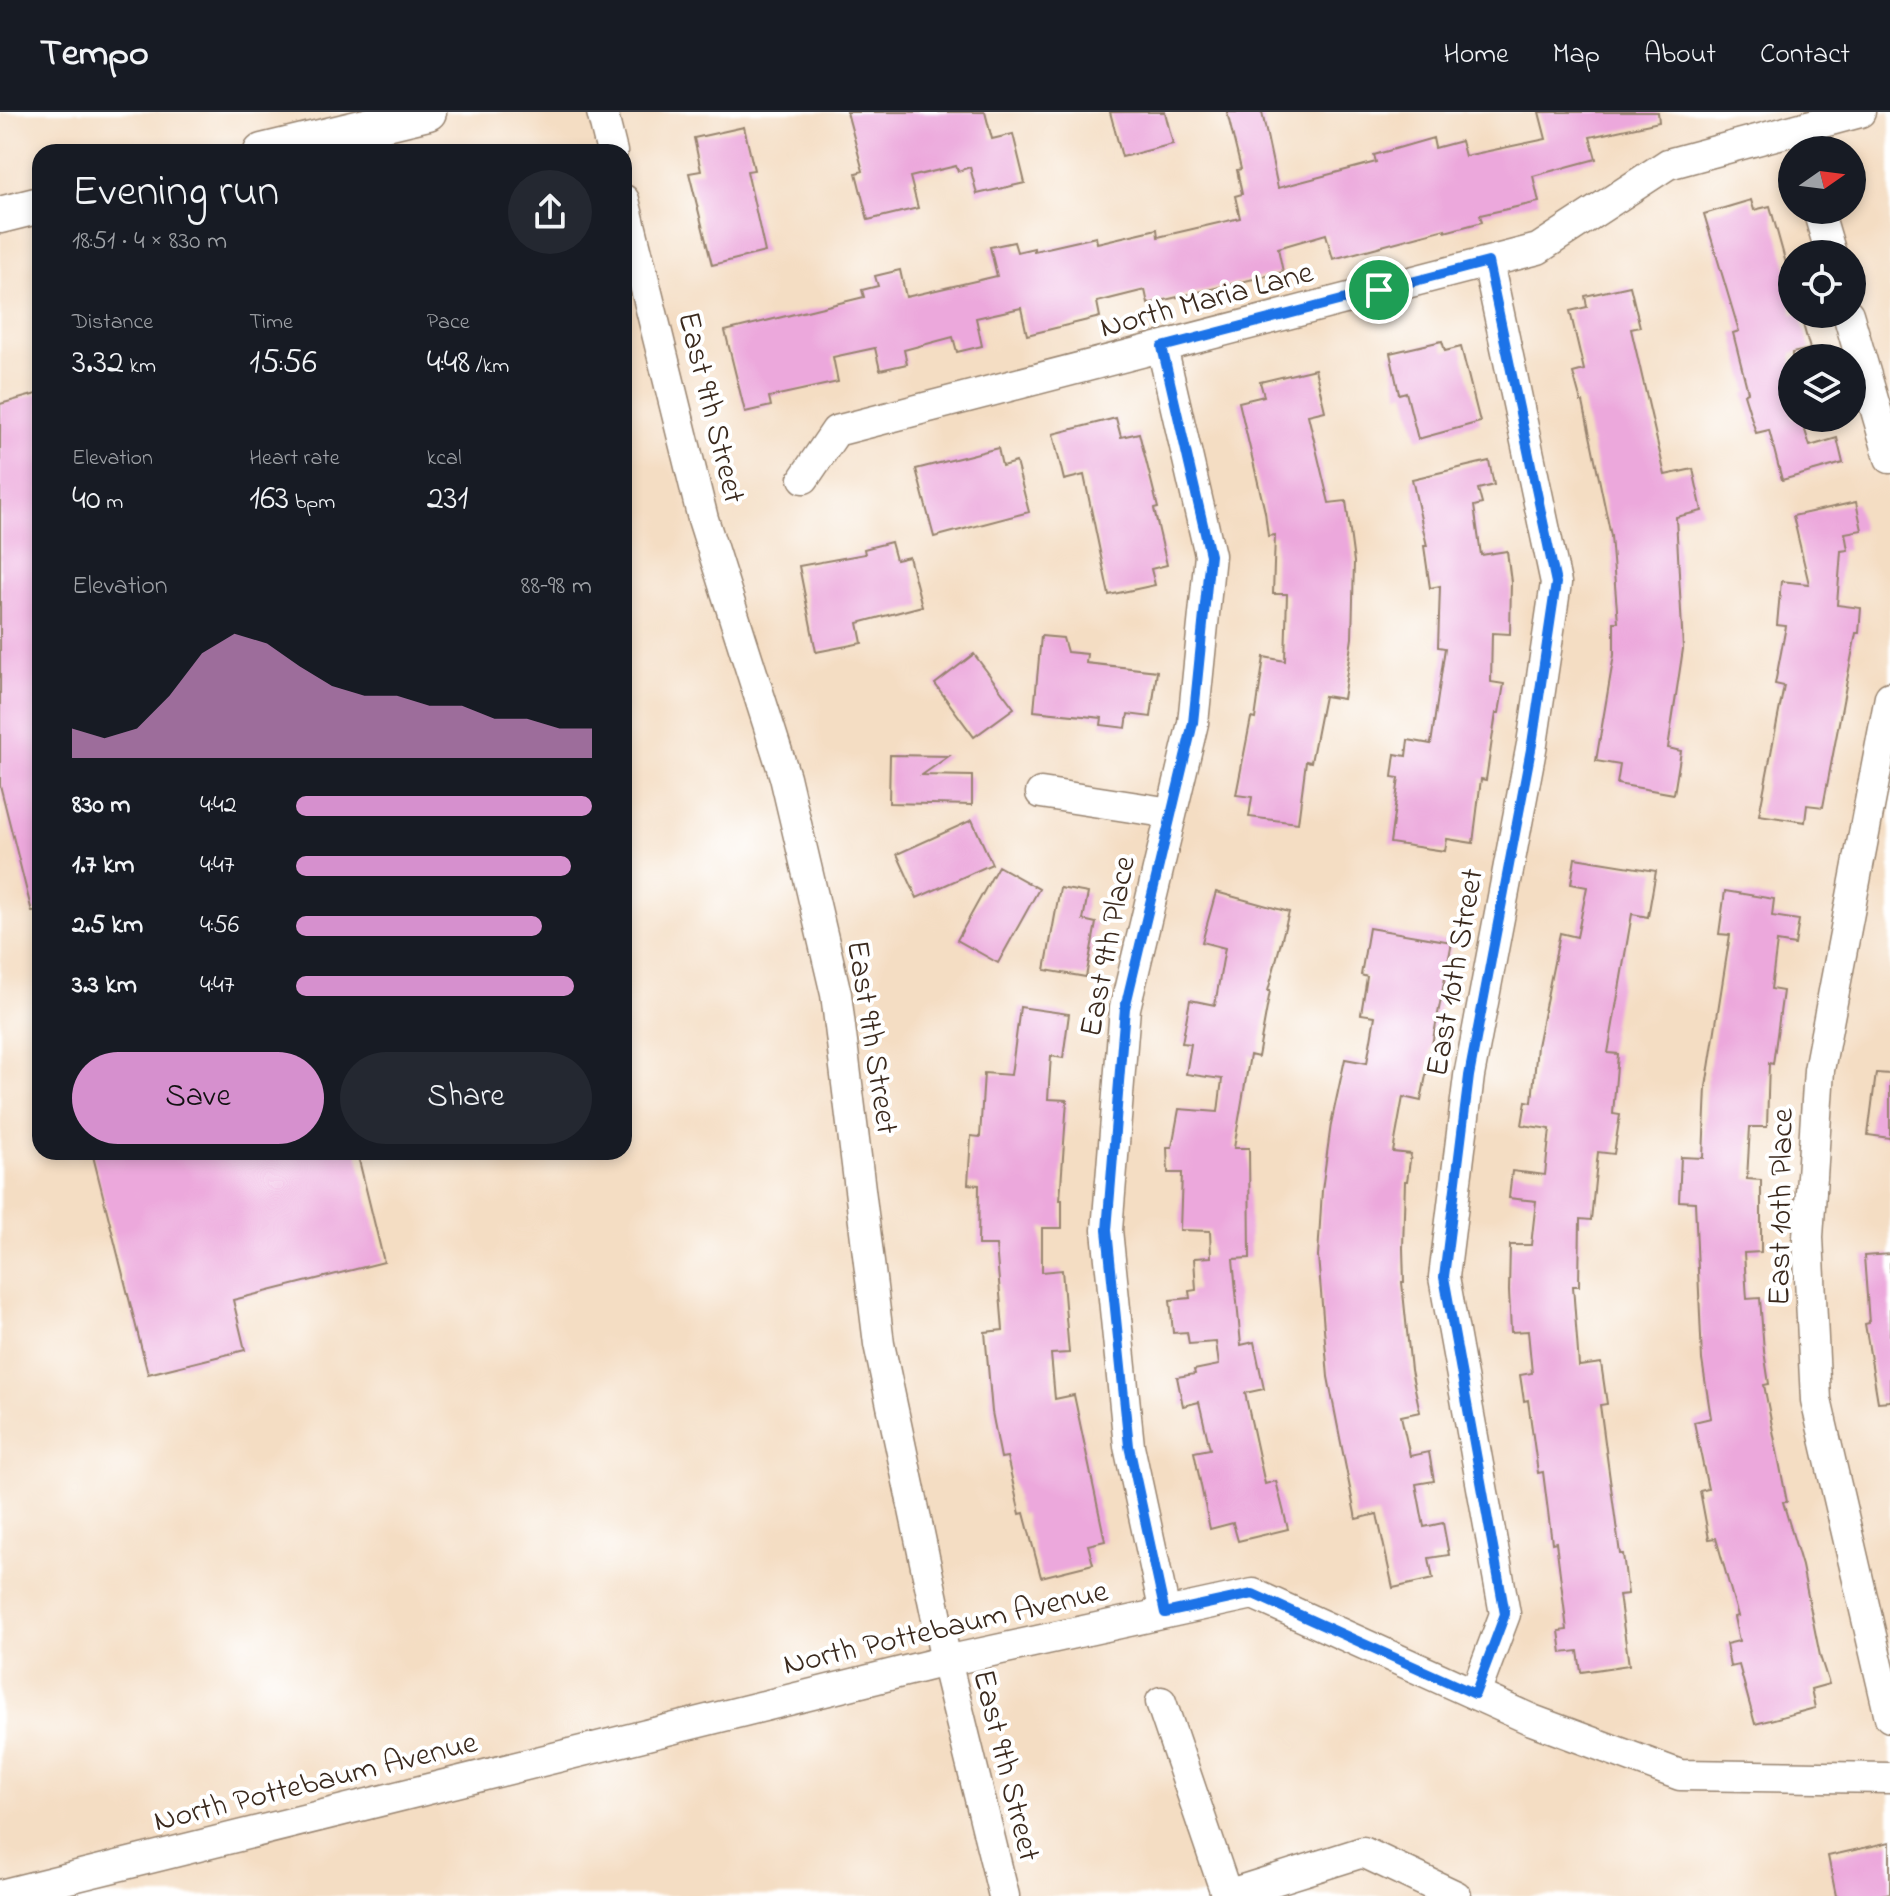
<!DOCTYPE html>
<meta charset="utf-8">
<style>
body{margin:0;font-family:"Indie Flower",sans-serif;background:#242831;color:#f1f3f6;height:100vh;display:flex;flex-direction:column;font-size:30px;white-space:nowrap}
*{box-sizing:border-box;margin:0}
p{font-size:26px;color:#9ea1a6}
.icon{flex:none;width:44px;height:44px;fill:none;stroke:currentColor;stroke-width:2;stroke-linecap:round;stroke-linejoin:round}
.map{position:relative;flex:1;overflow:hidden}
.drawer{position:absolute;left:32px;top:32px;width:600px;height:1016px;display:flex;flex-direction:column;background:#171b24;border-radius:24px;box-shadow:0 4px 12px #0003}
.drawer>*{flex:none}
.needle{width:52px;rotate:76deg}
.controls{position:absolute;left:1778px;top:24px;display:grid;gap:16px}
.controls a{display:grid;place-items:center;width:88px;height:88px;border-radius:50%;background:#171b24;box-shadow:0 4px 12px #0003;font-size:40px}
.pin{position:absolute;display:grid;place-items:center;width:68px;height:68px;color:#fff;margin:-34px;border:4px solid #fff;border-radius:50%;box-shadow:0 2px 8px #0007}
.round{display:grid;place-items:center;flex:none;width:84px;height:84px;border-radius:42px;background:#242831}
.overview{display:flex;align-items:center;justify-content:space-between;height:136px;padding:0 40px}
h1{font-size:44px;font-weight:600;line-height:60px}
.metrics{display:grid;grid-template-columns:repeat(3,1fr);gap:12px;height:136px;padding:8px 40px}
.metrics div{display:grid;align-content:center}
.metrics b{font-size:34px;font-weight:600}
.metrics small{font-size:22px;font-weight:400}
.metrics p{font-size:22px}
.chart{height:224px;padding:16px 40px}
.chart p{display:flex;justify-content:space-between}
.chart svg{width:100%;height:144px;margin-top:8px;fill:#d690ce;opacity:.7}
.cta{display:flex;gap:16px;margin-top:auto;padding:16px 40px}
.cta a{flex:1;height:92px;border-radius:48px;background:#d690ce;color:#111;font-size:32px;font-weight:600;line-height:92px;text-align:center}
.cta a+a{background:#242831;color:#f1f3f6}
ul{padding:0 40px;list-style:none;font-size:26px}
li{display:grid;grid-template-columns:128px 96px 1fr;align-items:center;height:60px}
li i{height:20px;border-radius:10px;background:#d690ce}
header{display:flex;align-items:center;gap:48px;box-sizing:border-box;height:112px;padding:0 40px;background:#171b24;border-bottom:2px solid #363941}
header strong{font-size:38px}
nav{display:flex;gap:44px;margin-inline-start:auto;font-size:28px}
.map>svg:first-child{display:block}
.building{fill:#eca8dc}
.lines{fill:none;stroke-linecap:round;stroke-linejoin:round}
.minor-casing{stroke:#988470;stroke-width:33}
.tertiary-casing{stroke:#988470;stroke-width:39}
.minor{stroke:#fff;stroke-width:30}
.tertiary{stroke:#fff;stroke-width:36}
.route-casing{stroke:#fff;stroke-width:16}
.route{stroke:#1a73e8;stroke-width:10}
.labels{text-anchor:middle;stroke-width:8;stroke-linejoin:round;paint-order:stroke}
.street-label{font-size:32px;fill:#3b2a1e;stroke:#fff}
</style>
<header>
<strong>Tempo</strong>
<nav><a>Home</a><a>Map</a><a>About</a><a>Contact</a></nav>
</header>
<div class="map">
<svg width="1890" height="1784" viewBox="0 0 1890 1784">
<rect width="100%" height="100%" fill="#fff"/>
<filter id="ink" filterUnits="userSpaceOnUse"><feTurbulence type="fractalNoise" baseFrequency=".0125" numOctaves="2"/><feDisplacementMap in="SourceGraphic" scale="16" xChannelSelector="R" yChannelSelector="G"/><feConvolveMatrix kernelMatrix="1 2 1 2 8 2 1 2 1" color-interpolation-filters="sRGB"/></filter>
<filter id="wash" filterUnits="userSpaceOnUse"><feTurbulence type="fractalNoise" baseFrequency=".006" numOctaves="4" result="noise"/><feDisplacementMap in="SourceGraphic" scale="32" xChannelSelector="R" yChannelSelector="G"/><feGaussianBlur stdDeviation="1.8" result="paint"/><feColorMatrix in="noise" values="0 0 0 0 0 0 0 0 0 0 0 0 0 0 0 0 0 1.4 0 .05"/><feComposite in="paint" operator="in"/></filter>
<g filter="url(#wash)">
<rect width="100%" height="100%" fill="#f4ddc3"/>
<g id="blocks">
<path class="building" d="M 847,0 L 985,0 L 992,27 L 1013,22 L 1025,71 L 977,82 L 970,55 L 958,59 L 956,54 L 910,65 L 918,96 L 868,108 L 856,61 L 863,59 Z
M 1110,0 L 1165,0 L 1173,32 L 1122,45 Z
M 1227,0 L 1262,0 L 1278,76 L 1376,50 L 1374,43 L 1433,26 L 1435,36 L 1461,29 L 1465,44 L 1546,27 L 1539,0 L 1658,0 L 1659,10 L 1590,25 L 1596,47 L 1533,64 L 1539,90 L 1480,103 L 1482,110 L 1445,120 L 1445,117 L 1333,147 L 1326,122 L 1278,136 L 1283,160 L 1148,192 L 1145,178 L 1097,190 L 1100,205 L 1027,223 L 1021,196 L 976,206 L 982,234 L 957,240 L 953,225 L 904,238 L 907,252 L 880,258 L 875,236 L 833,245 L 838,270 L 769,285 L 771,294 L 745,300 L 725,219 L 864,185 L 862,178 L 878,174 L 875,164 L 900,158 L 906,185 L 997,164 L 990,135 L 1014,130 L 1017,140 L 1034,136 L 1034,139 L 1096,125 L 1097,131 L 1157,117 L 1158,125 L 1240,106 L 1235,84 L 1242,82 L 1237,58 L 1241,57 Z
M 744,15 L 754,58 L 747,59 L 765,140 L 712,153 L 689,61 L 701,59 L 694,26 Z
M 1751,88 L 1754,98 L 1770,94 L 1792,173 L 1792,202 L 1800,202 L 1810,237 L 1792,241 L 1792,306 L 1801,306 L 1810,334 L 1837,326 L 1843,351 L 1782,368 L 1769,318 L 1756,321 L 1744,282 L 1748,280 L 1733,221 L 1739,219 L 1704,102 Z
M 1630,174 L 1640,215 L 1631,217 L 1665,363 L 1693,357 L 1702,399 L 1676,405 L 1683,537 L 1668,636 L 1681,639 L 1674,682 L 1617,672 L 1620,653 L 1596,649 L 1614,543 L 1614,510 L 1618,510 L 1611,424 L 1583,290 L 1581,290 L 1573,261 L 1584,258 L 1570,199 L 1587,195 L 1585,184 Z
M 1442,229 L 1445,239 L 1461,235 L 1480,310 L 1418,327 L 1406,280 L 1399,282 L 1390,241 Z
M 1315,257 L 1325,299 L 1308,303 L 1329,391 L 1346,389 L 1354,450 L 1352,526 L 1343,587 L 1324,584 L 1311,650 L 1306,649 L 1298,711 L 1249,705 L 1252,685 L 1236,683 L 1251,606 L 1255,607 L 1264,545 L 1285,549 L 1287,482 L 1273,482 L 1275,423 L 1268,424 L 1265,400 L 1239,290 L 1264,284 L 1260,270 Z
M 40,281 L 40,799 L 32,800 L 0,673 L 0,292 Z
M 1116,306 L 1121,325 L 1139,321 L 1152,372 L 1158,396 L 1154,397 L 1167,453 L 1151,457 L 1155,473 L 1109,483 L 1084,363 L 1064,368 L 1053,322 Z
M 998,336 L 1002,354 L 1016,350 L 1029,400 L 934,425 L 916,357 Z
M 1489,349 L 1494,373 L 1478,377 L 1482,392 L 1474,394 L 1481,443 L 1507,439 L 1511,470 L 1510,522 L 1492,521 L 1491,570 L 1504,572 L 1499,601 L 1496,601 L 1486,668 L 1481,667 L 1473,731 L 1447,727 L 1445,739 L 1390,731 L 1399,666 L 1392,665 L 1395,642 L 1406,644 L 1408,628 L 1431,632 L 1445,536 L 1438,535 L 1440,474 L 1430,476 L 1424,434 L 1427,434 L 1412,367 Z
M 1856,390 L 1862,418 L 1845,421 L 1848,438 L 1841,439 L 1837,493 L 1861,496 L 1859,521 L 1856,521 L 1823,695 L 1807,693 L 1805,710 L 1759,703 L 1784,574 L 1775,572 L 1786,514 L 1777,513 L 1781,469 L 1809,472 L 1793,404 Z
M 891,430 L 896,448 L 909,445 L 922,494 L 858,511 L 862,531 L 816,540 L 799,454 L 865,442 L 864,437 Z
M 1041,524 L 1063,526 L 1067,540 L 1087,542 L 1086,551 L 1157,559 L 1151,605 L 1128,602 L 1126,616 L 1101,613 L 1102,606 L 1034,599 Z
M 974,542 L 1014,596 L 974,625 L 935,572 Z
M 890,643 L 949,644 L 922,663 L 972,664 L 972,693 L 889,691 Z
M 972,708 L 992,752 L 917,786 L 897,742 Z
M 1575,746 L 1656,759 L 1648,805 L 1632,802 L 1608,941 L 1618,942 L 1613,1002 L 1620,1003 L 1614,1042 L 1598,1040 L 1591,1108 L 1580,1107 L 1579,1174 L 1573,1174 L 1579,1254 L 1601,1251 L 1607,1292 L 1600,1293 L 1620,1442 L 1623,1442 L 1628,1482 L 1619,1483 L 1629,1553 L 1581,1560 L 1578,1539 L 1562,1541 L 1559,1519 L 1567,1518 L 1556,1430 L 1552,1431 L 1543,1360 L 1538,1361 L 1528,1288 L 1524,1289 L 1520,1263 L 1532,1261 L 1528,1219 L 1511,1220 L 1509,1179 L 1510,1133 L 1531,1133 L 1536,1089 L 1509,1086 L 1512,1059 L 1545,1063 L 1550,1017 L 1522,1013 L 1526,989 L 1532,990 L 1537,934 L 1560,821 L 1577,825 L 1587,775 L 1571,772 Z
M 998,754 L 1039,777 L 998,851 L 957,828 Z
M 1060,776 L 1088,781 L 1083,808 L 1096,811 L 1086,865 L 1045,858 Z
M 1725,779 L 1774,787 L 1772,804 L 1799,808 L 1795,833 L 1777,830 L 1771,877 L 1783,879 L 1773,952 L 1769,951 L 1767,1015 L 1750,1015 L 1747,1067 L 1761,1068 L 1761,1140 L 1744,1141 L 1747,1187 L 1760,1186 L 1764,1239 L 1769,1272 L 1764,1273 L 1787,1390 L 1783,1390 L 1802,1454 L 1820,1544 L 1829,1572 L 1811,1577 L 1815,1596 L 1755,1612 L 1739,1553 L 1730,1555 L 1726,1532 L 1739,1529 L 1734,1505 L 1738,1504 L 1716,1426 L 1709,1427 L 1700,1379 L 1708,1377 L 1694,1310 L 1711,1306 L 1702,1248 L 1695,1090 L 1679,1089 L 1681,1045 L 1703,1046 L 1706,975 L 1730,823 L 1719,822 Z
M 1216,780 L 1289,800 L 1268,879 L 1270,879 L 1258,945 L 1250,943 L 1234,1036 L 1249,1036 L 1250,1146 L 1233,1147 L 1241,1233 L 1254,1230 L 1264,1277 L 1245,1281 L 1265,1372 L 1276,1369 L 1288,1417 L 1238,1429 L 1233,1411 L 1210,1417 L 1194,1340 L 1210,1337 L 1199,1290 L 1183,1294 L 1177,1265 L 1195,1262 L 1194,1258 L 1219,1253 L 1216,1230 L 1189,1232 L 1187,1220 L 1173,1221 L 1170,1188 L 1190,1186 L 1189,1179 L 1196,1178 L 1194,1146 L 1211,1145 L 1210,1119 L 1180,1118 L 1182,1061 L 1168,1061 L 1167,1035 L 1172,1035 L 1179,997 L 1218,1000 L 1222,967 L 1186,962 L 1191,932 L 1182,931 L 1190,888 L 1215,893 L 1225,836 L 1202,830 Z
M 1369,816 L 1452,830 L 1421,989 L 1403,985 L 1393,1040 L 1411,1042 L 1407,1069 L 1405,1069 L 1403,1136 L 1404,1170 L 1402,1170 L 1411,1258 L 1420,1300 L 1401,1304 L 1410,1344 L 1429,1340 L 1434,1369 L 1416,1372 L 1424,1415 L 1443,1411 L 1449,1443 L 1429,1446 L 1433,1467 L 1393,1476 L 1377,1402 L 1356,1407 L 1328,1265 L 1318,1144 L 1322,1078 L 1331,1012 L 1345,947 L 1367,951 L 1375,904 L 1361,902 L 1367,865 L 1361,863 Z
M 1020,895 L 1069,902 L 1063,946 L 1051,944 L 1048,987 L 1067,988 L 1060,1088 L 1062,1088 L 1062,1116 L 1042,1116 L 1042,1160 L 1062,1158 L 1069,1241 L 1051,1242 L 1055,1287 L 1074,1283 L 1105,1429 L 1088,1433 L 1093,1452 L 1041,1465 L 1024,1401 L 1020,1402 L 1007,1345 L 1001,1346 L 992,1300 L 985,1220 L 1003,1218 L 996,1133 L 978,1133 L 979,1073 L 968,1072 L 971,1024 L 980,1025 L 984,961 L 1011,963 Z
M 1876,961 L 1890,962 L 1890,1026 L 1868,1023 Z
M 92,1040 L 357,1040 L 384,1150 L 233,1188 L 245,1238 L 148,1262 Z
M 1890,1142 L 1890,1289 L 1878,1290 L 1865,1212 L 1869,1211 L 1864,1144 Z
M 1890,1730 L 1890,1781 L 1877,1784 L 1836,1784 L 1828,1744 Z"/>
</g>
</g>
<g filter="url(#ink)">
<use href="#blocks" fill-opacity="0" stroke="#988470" stroke-width="2"/>
<g class="lines">
<g class="minor-casing">
<path id="minor" d="M 602,0 L 612,40
M 624,88 L 703,407 L 785,665 L 836,882 L 879,1232 L 946,1549 L 1004,1784
M 1818,98 L 1831,142
M 1848,202 L 1890,346
M 1162,235 L 1210,443 L 1193,611 L 1125,896 L 1107,1118 L 1129,1334 L 1165,1501
M 804,366 L 836,319 L 1538,137 L 1668,52 L 1860,0
M 1890,585 L 1819,958 L 1808,1125 L 1816,1288 L 1890,1605
M 1041,681 L 1171,701
M 1475,1582 L 1505,1502 L 1444,1165 L 1469,964 L 1532,632 L 1556,471 L 1488,150
M 1161,1590 L 1227,1784
M 0,1783 L 946,1549 L 1253,1482 L 1532,1608 L 1680,1663 L 1890,1666
M 1227,1783 L 1363,1740 L 1456,1784"/>
</g>
<g class="tertiary-casing">
<path id="tertiary" d="M 262,40 L 428,0
M 0,103 L 40,93"/>
</g>
<use href="#minor" class="minor"/>
<use href="#tertiary" class="tertiary"/>
</g>
</g>
<g class="lines" filter="url(#ink)">
<g class="route-casing">
<path id="route" d="M 1488,150 L 1556,471 L 1532,632 L 1469,964 L 1444,1165 L 1505,1502 L 1475,1582 L 1253,1482 L 1165,1501 L 1129,1334 L 1107,1118 L 1125,896 L 1193,611 L 1210,443 L 1162,235 Z"/>
</g>
<use href="#route" class="route"/>
</g>
<g class="labels">
<g class="street-label">
<text transform="translate(1206 186) rotate(-15)" y="11">North Maria Lane</text>
<text transform="translate(713 295) rotate(76)" y="11">East 9th Street</text>
<text transform="translate(1106 834) rotate(-79)" y="11">East 9th Place</text>
<text transform="translate(1453 860) rotate(-80)" y="11">East 10th Street</text>
<text transform="translate(874 925) rotate(81)" y="11">East 9th Street</text>
<text transform="translate(1779 1095) rotate(-89)" y="11">East 10th Place</text>
<text transform="translate(945 1514) rotate(-13)" y="11">North Pottebaum Avenue</text>
<text transform="translate(1008 1653) rotate(76)" y="11">East 9th Street</text>
<text transform="translate(315 1668) rotate(-14)" y="11">North Pottebaum Avenue</text>
</g>
</g>
</svg>
<div class="controls">
<a><svg class="needle" viewBox="-14 -14 28 28"><path d="M0-13l5 13h-10z" fill="#e53935"/><path d="M0 13l5-13h-10z" fill="#9ea1a6"/></svg></a>
<a><svg class="icon" aria-label="locate" viewBox="0 0 24 24"><circle cx="12" cy="12" r="6"/><path d="M12 2v4M12 18v4M2 12h4M18 12h4"/></svg></a>
<a><svg class="icon" aria-label="layers" viewBox="0 0 24 24"><path d="M12 4l9 5-9 5-9-5zM3 14l9 5 9-5"/></svg></a>
</div>
<div class="pin" style="left:1379px;top:178px;background:#1e9e55"><svg class="icon" aria-label="arrive" viewBox="0 0 24 24"><path d="M6 21V4h12l-3 4 3 4H6"/></svg></div>
<section class="drawer">
<div class="overview"><div><h1>Evening run</h1><p>18:51 · 4 × 830 m</p></div><a class="round"><svg class="icon" aria-label="share" viewBox="0 0 24 24"><path d="M12 15V3M7 8l5-5 5 5M5 13v7h14v-7"/></svg></a></div>
<div class="metrics">
<div><p>Distance</p><b>3.32<small> km</small></b></div>
<div><p>Time</p><b>15:56</b></div>
<div><p>Pace</p><b>4:48<small> /km</small></b></div>
</div>
<div class="metrics">
<div><p>Elevation</p><b>40<small> m</small></b></div>
<div><p>Heart rate</p><b>163<small> bpm</small></b></div>
<div><p>kcal</p><b>231</b></div>
</div>
<div class="chart"><p><span>Elevation</span>88–98 m</p>
<svg viewBox="0 0 160 44" preserveAspectRatio="none"><path d="M0 44V35L10 38L20 35L30 25L40 12L50 6L60 9L70 16L80 22L90 25L100 25L110 28L120 28L130 32L140 32L150 35L160 35V44z"/></svg>
</div>
<ul>
<li><b>830 m</b>4:42<i style="width:100%"></i></li>
<li><b>1.7 km</b>4:47<i style="width:93%"></i></li>
<li><b>2.5 km</b>4:56<i style="width:83%"></i></li>
<li><b>3.3 km</b>4:47<i style="width:94%"></i></li>
</ul>
<div class="cta"><a>Save</a><a>Share</a></div>
</section>
</div>
